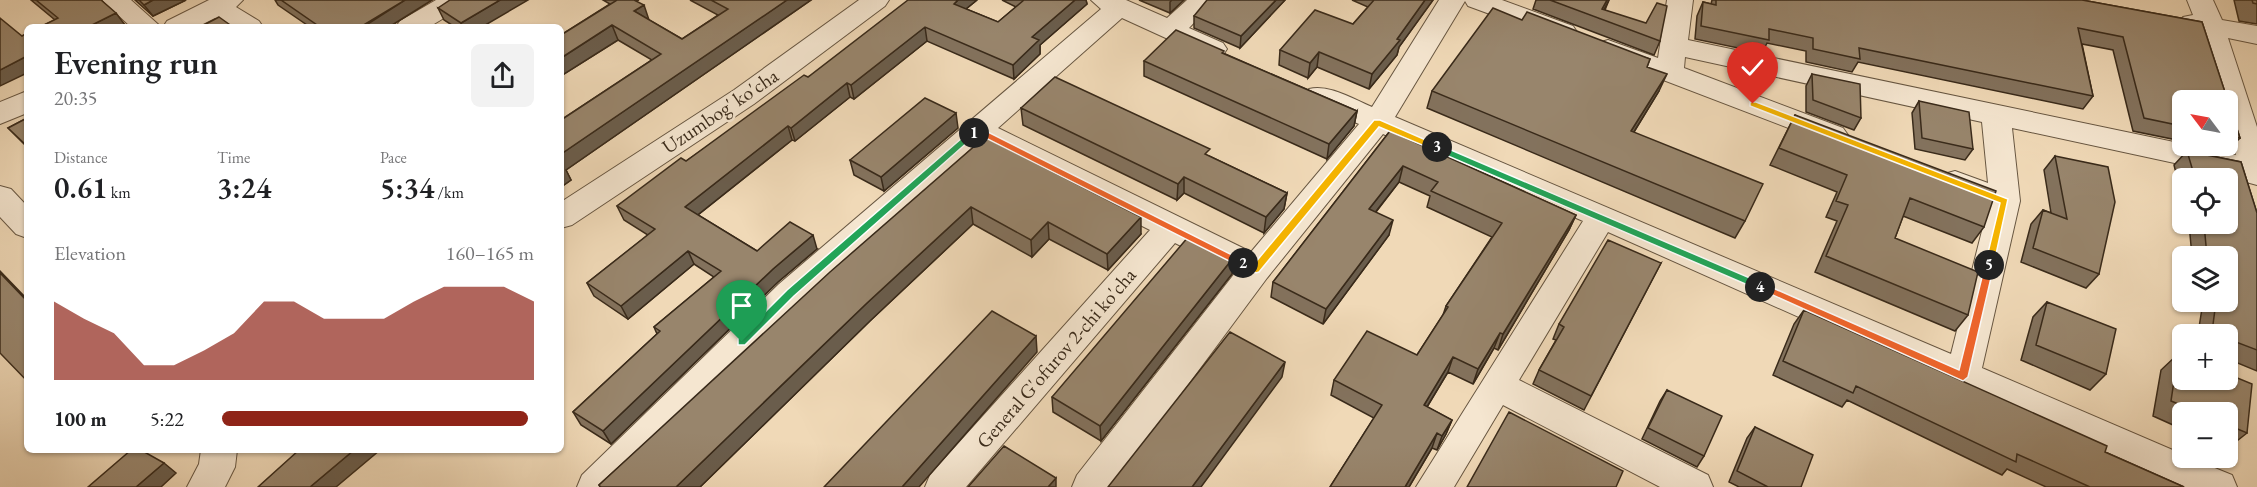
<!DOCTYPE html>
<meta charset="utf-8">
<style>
body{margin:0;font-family:"EB Garamond",serif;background:#f2f2f2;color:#202124;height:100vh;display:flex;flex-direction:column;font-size:22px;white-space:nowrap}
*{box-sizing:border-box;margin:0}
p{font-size:20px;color:#757577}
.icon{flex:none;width:33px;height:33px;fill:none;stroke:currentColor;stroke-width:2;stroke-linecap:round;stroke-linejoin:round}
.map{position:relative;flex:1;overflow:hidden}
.sheet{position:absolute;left:24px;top:24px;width:540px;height:429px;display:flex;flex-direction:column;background:#fff;border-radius:9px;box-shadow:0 2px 4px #0004}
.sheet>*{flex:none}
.needle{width:39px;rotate:302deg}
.tools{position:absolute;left:2172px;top:90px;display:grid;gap:12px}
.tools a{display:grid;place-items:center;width:66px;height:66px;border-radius:9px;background:#fff;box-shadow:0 2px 4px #0004;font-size:30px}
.pin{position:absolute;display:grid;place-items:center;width:51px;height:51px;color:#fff;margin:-62px -26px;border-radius:50% 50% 50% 0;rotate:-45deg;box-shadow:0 0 6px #0007}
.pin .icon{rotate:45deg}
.km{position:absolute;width:30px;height:30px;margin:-15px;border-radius:50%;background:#222;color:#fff;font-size:16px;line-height:30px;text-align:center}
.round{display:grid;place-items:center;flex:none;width:63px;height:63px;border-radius:9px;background:#f2f2f2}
.overview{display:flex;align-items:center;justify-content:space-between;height:102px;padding:0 30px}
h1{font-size:33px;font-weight:600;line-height:45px}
.figures{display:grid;grid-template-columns:repeat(3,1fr);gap:9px;height:102px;padding:6px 30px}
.figures div{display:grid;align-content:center}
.figures b{font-size:30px;font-weight:600}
.figures small{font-size:16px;font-weight:400}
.figures p{font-size:16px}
.chart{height:168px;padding:12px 30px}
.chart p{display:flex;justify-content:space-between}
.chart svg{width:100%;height:108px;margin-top:6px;fill:#8f2418;opacity:.7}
ul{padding:0 30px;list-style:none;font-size:20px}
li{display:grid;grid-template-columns:96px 72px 1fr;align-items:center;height:45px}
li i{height:15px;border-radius:8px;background:#8f2418}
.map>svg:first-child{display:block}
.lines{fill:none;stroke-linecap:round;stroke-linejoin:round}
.minor-casing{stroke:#675641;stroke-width:2}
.minor{fill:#f5e6d0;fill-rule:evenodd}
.wall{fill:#83725d;stroke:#392a1a;stroke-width:1.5}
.shaded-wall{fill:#6a5d4c;stroke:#392a1a;stroke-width:1.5}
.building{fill:#98856c;stroke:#392a1a;stroke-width:1.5}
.split-1{fill:#22a559;stroke:#fff;stroke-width:1.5}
.split-2{fill:#f0652b;stroke:#fff;stroke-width:1.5}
.split-3{fill:#f5b400;stroke:#fff;stroke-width:1.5}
.split-4{fill:#22a559;stroke:#fff;stroke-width:1.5}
.split-5{fill:#f0652b;stroke:#fff;stroke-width:1.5}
.split-6{fill:#f5b400;stroke:#fff;stroke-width:1.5}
.labels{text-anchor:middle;stroke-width:5;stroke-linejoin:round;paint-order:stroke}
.street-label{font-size:20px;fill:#392a1a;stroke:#f5e6d0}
</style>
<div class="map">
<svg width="2257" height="487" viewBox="0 0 2257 487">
<rect width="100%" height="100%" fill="#f0d9b7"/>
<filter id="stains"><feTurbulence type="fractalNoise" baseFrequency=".00333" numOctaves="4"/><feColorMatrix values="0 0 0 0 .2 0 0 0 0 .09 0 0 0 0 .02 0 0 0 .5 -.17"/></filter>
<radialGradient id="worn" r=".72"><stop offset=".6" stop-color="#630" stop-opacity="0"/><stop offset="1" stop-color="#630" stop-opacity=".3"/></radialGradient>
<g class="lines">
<g class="minor-casing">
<path id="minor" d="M 102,0 L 131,0 L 161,27 L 131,27 Z
M 209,0 L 243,0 L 236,7 L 259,21 L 263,27 L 230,27 L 215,18 L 197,27 L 163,27 L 167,21 Z
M 436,0 L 468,0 L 464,6 L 429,27 L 396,27 L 400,21 Z
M 859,0 L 889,0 L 885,6 L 754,104 L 572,225 L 561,228 L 561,202 L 734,90 Z
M 1091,0 L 1126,0 L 1167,18 L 1187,0 L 1215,0 L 1189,28 L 1223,43 L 1227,49 L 1223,55 L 1213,58 L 1203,55 L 1122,18 L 998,128 L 1251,252 L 1359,124 L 1309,103 L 1305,96 L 1309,89 C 1329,84 1353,99 1372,107 L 1439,0 L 1502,0 L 1573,26 L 1577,32 L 1573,38 L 1564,41 L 1555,38 L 1468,6 L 1465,1 L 1395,117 L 1951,354 L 1988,207 L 1944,190 L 1940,182 L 1944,174 L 1955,171 L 1988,183 L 1982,122 L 1685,57 L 1684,68 L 1843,128 L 1848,135 L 1843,142 L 1833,145 L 1598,55 L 1594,49 L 1598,43 L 1608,40 L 1658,58 L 1667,0 L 1693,0 L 1688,40 L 2236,155 L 2228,126 L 2228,100 L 2220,100 L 2200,33 L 2183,29 L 2179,23 L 2183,17 L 2193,15 L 2187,0 L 2213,0 L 2222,20 L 2257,26 L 2257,44 L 2228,38 L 2257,127 L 2257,185 L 2246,182 L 2244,178 L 2012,128 L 2020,201 L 1982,368 L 2182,454 L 2182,458 L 2190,458 L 2232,475 L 2237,487 L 2180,487 L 1951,387 L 1949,384 L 1608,232 L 1519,380 L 1708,475 L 1713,487 L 1660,487 L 1503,405 L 1454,487 L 1416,487 L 1583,221 L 1383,134 L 1267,278 L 1112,487 L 1072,487 L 1077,475 L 1235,273 L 1175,243 L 966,487 L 925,487 L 930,475 L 1150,230 L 980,144 L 803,302 L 619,487 L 577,487 L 582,475 L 779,284 L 1101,9 Z
M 27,91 L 27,113 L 0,124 L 0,102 Z
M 0,186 L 11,189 L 27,206 L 27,238 L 16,234 L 0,217 Z
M 201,450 L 237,450 L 235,467 L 225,487 L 187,487 L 199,464 Z"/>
</g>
<use href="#minor" class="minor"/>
</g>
<path class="wall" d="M 31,0 L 101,0 L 125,25 L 121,27 L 40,27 L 55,20 Z
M 135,0 L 186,0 L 153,16 Z
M 275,0 L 432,0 L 389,27 L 310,27 L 278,5 Z
M 603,0 L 639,0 L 636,1 L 649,20 L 682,39 L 718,15 L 690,0 L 811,0 L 566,170 L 571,180 L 561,187 L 561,120 L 652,60 L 618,40 L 561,76 L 561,35 L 610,4 Z
M 977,0 L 966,9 L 998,22 L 1016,7 L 1002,0 L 1086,0 L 1087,4 L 1040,45 L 1040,54 L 1014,79 L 927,41 L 854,99 L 850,97 L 795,141 L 792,140 L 698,215 L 757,251 L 817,249 L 778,282 L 611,444 L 581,425 L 573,412 L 657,334 L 654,327 L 714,277 L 694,264 L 628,319 L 594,296 L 587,283 L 648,235 L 624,220 L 617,206 L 686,161 L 808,77 Z
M 1139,0 L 1184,0 L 1170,13 Z
M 1285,0 L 1240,48 L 1194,28 L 1194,16 Z
M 1352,0 L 1433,0 L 1399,47 L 1397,55 L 1369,89 L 1317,67 L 1308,78 L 1279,65 L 1280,50 L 1353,24 L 1368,7 Z
M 1536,0 L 1609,0 L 1605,10 L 1660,41 L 1654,55 L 1533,9 Z
M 1712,0 L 2082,0 L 2202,22 L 2240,138 L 2227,151 L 2202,146 L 2228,146 L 2228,100 L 2182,100 L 2182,141 L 2133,131 L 2113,50 L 2082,44 L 2093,96 L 2083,109 L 1858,62 L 1852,72 L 1806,62 L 1806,51 L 1767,43 L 1762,53 L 1695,39 L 1697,16 L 1703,2 L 1711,4 Z
M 2234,0 L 2257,0 L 2257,24 L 2239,21 Z
M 438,8 L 482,27 L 455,27 L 444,20 Z
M 1522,20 L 1650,59 L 1647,67 L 1659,91 L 1634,132 L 1745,221 L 1735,238 L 1427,108 L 1432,91 Z
M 1223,53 L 1357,111 L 1354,126 L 1327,159 L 1144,76 L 1144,61 Z
M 1812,74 L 1861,118 L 1854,130 L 1806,112 L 1806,86 Z
M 1919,101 L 1973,149 L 1965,160 L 1915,149 L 1912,113 Z
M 1021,108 L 1209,156 L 1287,193 L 1284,209 L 1264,233 L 1184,193 L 1177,200 L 1023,125 Z
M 1795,115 L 1984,227 L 1972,243 L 1903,216 L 1895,238 L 1968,315 L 1955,331 L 1815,272 L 1837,221 L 1826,217 L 1837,192 L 1770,165 Z
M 27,118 L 27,147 L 8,128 Z
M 958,128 L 884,191 L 854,175 L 850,160 Z
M 1390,131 L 1576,215 L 1569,230 L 1498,350 L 1494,348 L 1473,384 L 1448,372 L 1427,407 L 1452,420 L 1446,434 L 1437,450 L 1432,448 L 1409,487 L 1330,487 L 1374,418 L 1331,395 L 1334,380 L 1417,355 L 1443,315 L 1446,306 L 1492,237 L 1427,207 L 1430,196 L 1399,182 L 1376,212 L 1389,235 L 1323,324 L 1271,297 L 1273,282 Z
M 985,137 L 1141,234 L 1108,270 L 1049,239 L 1032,257 L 973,224 L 871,320 L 700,487 L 600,487 L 599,485 Z
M 2187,151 L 2241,162 L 2257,213 L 2257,371 L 2228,359 L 2228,334 L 2198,334 L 2203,302 L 2228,302 L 2228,256 L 2192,256 L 2189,224 L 2228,224 L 2228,178 L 2182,178 L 2182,198 L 2174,165 Z
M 2055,156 L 2099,274 L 2086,288 L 2021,262 L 2031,224 L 2043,210 L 2051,213 L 2044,170 Z
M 1233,258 L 1232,274 L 1101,441 L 1053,412 L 1052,397 Z
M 1661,263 L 1584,410 L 1533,384 L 1539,370 L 1556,340 L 1553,339 L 1559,324 Z
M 2047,302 L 2106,374 L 2090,390 L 2021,360 L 2033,317 Z
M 1804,310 L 2105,452 L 2184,487 L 2046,487 L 2007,469 L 2002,475 L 1847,400 L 1842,407 L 1773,375 L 1794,324 Z
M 2178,354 L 2247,433 L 2228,448 L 2228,412 L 2182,412 L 2182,429 L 2153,416 L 2161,370 Z
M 1667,390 L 1704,456 L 1697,467 L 1642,439 L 1660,401 Z
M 1755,427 L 1801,487 L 1739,487 L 1729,482 L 1747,438 Z"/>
<path class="shaded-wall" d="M 153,0 L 186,0 L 153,16 L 144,5 Z
M 405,0 L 432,0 L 389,27 L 363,27 Z
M 500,0 L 528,0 L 482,27 L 463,27 L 461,23 Z
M 787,0 L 811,0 L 566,170 L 571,180 L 561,187 L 561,154 Z
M 958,0 L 977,0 L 956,17 L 954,4 Z
M 1075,0 L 1086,0 L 1087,4 L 1040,45 L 1040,54 L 1014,79 L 1013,65 L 1032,37 Z
M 1172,0 L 1184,0 L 1170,13 L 1170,2 Z
M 1276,0 L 1285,0 L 1240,48 L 1241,36 Z
M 1425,0 L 1433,0 L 1399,47 L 1397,55 L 1369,89 L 1372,74 Z
M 1607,0 L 1609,0 L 1599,19 L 1602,9 Z
M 644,5 L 649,20 L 634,11 Z
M 116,13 L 125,25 L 121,27 L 88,27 Z
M 612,25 L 618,40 L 561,76 L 561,58 Z
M 925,27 L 927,41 L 854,99 L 851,85 Z
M 1319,52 L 1317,67 L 1308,78 L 1310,63 Z
M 27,56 L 27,73 L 0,86 L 0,70 Z
M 1667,74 L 1659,91 L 1624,148 L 1631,131 Z
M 847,83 L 850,97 L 795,141 L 791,128 Z
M 1357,111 L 1354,126 L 1327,159 L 1329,144 Z
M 956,113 L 958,128 L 884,191 L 881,177 Z
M 788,126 L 792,140 L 690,221 L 685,207 Z
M 1403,166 L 1399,182 L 1366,224 L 1369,209 Z
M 1184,177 L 1184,193 L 1177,200 L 1178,184 Z
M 1287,193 L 1284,209 L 1264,233 L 1266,217 Z
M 971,207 L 973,224 L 871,320 L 700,487 L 676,487 L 867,303 Z
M 1576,215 L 1569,230 L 1498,350 L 1503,334 Z
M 1141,217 L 1141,234 L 1108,270 L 1107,254 Z
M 1393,220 L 1389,235 L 1323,324 L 1326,309 Z
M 1048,222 L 1049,239 L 1032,257 L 1031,240 Z
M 813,235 L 817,249 L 778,282 L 611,444 L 603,431 L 773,269 Z
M 688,251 L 694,264 L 628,319 L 621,306 Z
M 1233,258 L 1232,274 L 1101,441 L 1100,426 Z
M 0,271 L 27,299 L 27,300 L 0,273 Z
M 1500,333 L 1494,348 L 1473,384 L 1478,369 Z
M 1036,336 L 1037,352 L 919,487 L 902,487 Z
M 1453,357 L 1448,372 L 1419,420 L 1424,405 Z
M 1285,362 L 1282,377 L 1201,487 L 1192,487 Z
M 1452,420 L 1446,434 L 1437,450 L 1442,436 Z
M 1437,433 L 1432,448 L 1409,487 L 1405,487 Z
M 354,450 L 380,450 L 336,487 L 310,487 Z
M 164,463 L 176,473 L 161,487 L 136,487 Z
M 1056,478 L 1056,487 L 1048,487 Z"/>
<path class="building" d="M 36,0 L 101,0 L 116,13 L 88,27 L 40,27 L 58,18 Z
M 139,0 L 153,0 L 144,5 Z
M 281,0 L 405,0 L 362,26 L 363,27 L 314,27 L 317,25 Z
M 450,0 L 500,0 L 461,23 L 438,8 Z
M 617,0 L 634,0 L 644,5 L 634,11 L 682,39 L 728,9 L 711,0 L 787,0 L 561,154 L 561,120 L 661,54 L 612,25 L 561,58 L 561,35 Z
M 908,0 L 958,0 L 954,4 L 998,22 L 1024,0 L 1075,0 L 1032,37 L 1039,40 L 1013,65 L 925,27 L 851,85 L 847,83 L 791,128 L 788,126 L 685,207 L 757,251 L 790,222 L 813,235 L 773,269 L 603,431 L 573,412 L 660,331 L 654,327 L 721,271 L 688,251 L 621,306 L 587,283 L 655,229 L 617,206 L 681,158 L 686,161 L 804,75 L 808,77 Z
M 1207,0 L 1276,0 L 1241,36 L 1194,16 Z
M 1374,0 L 1425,0 L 1397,39 L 1400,40 L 1372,74 L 1319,52 L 1310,63 L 1280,50 L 1315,10 L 1353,24 Z
M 1550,0 L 1607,0 L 1602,9 L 1646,23 L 1657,3 L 1667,6 L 1660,41 Z
M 1716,0 L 2082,0 L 2202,22 L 2240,138 L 2228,135 L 2228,100 L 2182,100 L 2182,126 L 2144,118 L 2123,37 L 2078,28 L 2093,96 L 1859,48 L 1860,59 L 1813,49 L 1813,38 L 1769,29 L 1769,40 L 1701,26 L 1703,2 L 1716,5 Z
M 2252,0 L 2257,0 L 2257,4 L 2253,3 Z
M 1493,8 L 1522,20 L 1527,12 L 1650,59 L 1647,67 L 1667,74 L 1631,131 L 1763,184 L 1745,221 L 1432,91 Z
M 219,17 L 233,27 L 200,27 Z
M 0,18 L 22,36 L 27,33 L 27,56 L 0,70 Z
M 1176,30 L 1224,51 L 1222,53 L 1357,111 L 1329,144 L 1144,61 Z
M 1812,74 L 1860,84 L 1861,118 L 1813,100 Z
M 1055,77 L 1210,149 L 1205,154 L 1287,193 L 1266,217 L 1184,177 L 1178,184 L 1021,108 Z
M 925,98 L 956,113 L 881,177 L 850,160 Z
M 1919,101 L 1969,112 L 1973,149 L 1922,138 Z
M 1795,115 L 1996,191 L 1984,227 L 1910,198 L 1895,238 L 1978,272 L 1968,315 L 1826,256 L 1848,205 L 1836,201 L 1847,175 L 1779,148 Z
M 27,118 L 27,146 L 8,128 Z
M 1390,131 L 1576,215 L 1503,334 L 1500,333 L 1478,369 L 1453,357 L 1424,405 L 1452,420 L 1442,436 L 1437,433 L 1405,487 L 1330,487 L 1382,405 L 1334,380 L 1367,331 L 1417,355 L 1448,307 L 1446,306 L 1502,223 L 1431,191 L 1438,182 L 1403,166 L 1369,209 L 1393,220 L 1326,309 L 1273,282 Z
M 985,137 L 1141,217 L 1107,254 L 1048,222 L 1031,240 L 971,207 L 867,303 L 676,487 L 601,487 L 599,485 L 830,272 Z
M 2187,151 L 2241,162 L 2257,213 L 2257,350 L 2228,339 L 2228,334 L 2217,334 L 2212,332 L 2216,302 L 2228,302 L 2228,256 L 2207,256 L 2204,224 L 2228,224 L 2228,178 L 2195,178 Z
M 2055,156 L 2108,167 L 2115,202 L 2099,274 L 2033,248 L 2043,210 L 2067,219 Z
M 1189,236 L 1233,258 L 1100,426 L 1052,397 Z
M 1608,240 L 1661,263 L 1591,396 L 1539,370 L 1564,327 L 1559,324 Z
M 0,273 L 24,298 L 27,297 L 27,381 L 0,353 Z
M 2047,302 L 2116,329 L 2106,374 L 2036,345 Z
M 1804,310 L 2107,446 L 2105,452 L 2184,487 L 2090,487 L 2017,454 L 2016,462 L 1856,386 L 1853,393 L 1783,361 Z
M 992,311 L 1036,336 L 902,487 L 824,487 Z
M 1230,332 L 1285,362 L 1192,487 L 1108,487 Z
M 2178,354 L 2182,356 L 2182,380 L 2228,380 L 2228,374 L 2252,384 L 2247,433 L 2228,425 L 2228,412 L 2198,412 L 2171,401 Z
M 1667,390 L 1722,416 L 1704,456 L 1648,428 Z
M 1509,412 L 1623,471 L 1616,487 L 1467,487 Z
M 1755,427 L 1813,455 L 1801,487 L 1768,487 L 1737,471 Z
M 1004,446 L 1056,478 L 1048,487 L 968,487 Z
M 131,450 L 141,450 L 164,463 L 136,487 L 88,487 Z
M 299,450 L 354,450 L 310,487 L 258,487 Z"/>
<path class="split-1" d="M 970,131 L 978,133 L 794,296 L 745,345 L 738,345 L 738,339 L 787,290 Z"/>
<path class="split-2" d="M 974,128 L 980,128 L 1248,263 L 1243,267 L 1239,266 L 978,134 L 970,135 Z"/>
<path class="split-3" d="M 1374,120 L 1380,120 L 1442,147 L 1434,150 L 1379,127 L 1259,272 L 1256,273 L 1238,263 L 1243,259 L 1254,264 Z"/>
<path class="split-4" d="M 1437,144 L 1764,284 L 1765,287 L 1764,289 L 1757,289 L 1434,150 L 1433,147 Z"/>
<path class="split-5" d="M 1989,261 L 1994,265 L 1968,377 L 1963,381 L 1755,287 L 1757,284 L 1764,284 L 1959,370 L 1985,265 Z"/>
<path class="split-6" d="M 1750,102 L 1756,102 L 2008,199 L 1993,268 L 1989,269 L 1985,265 L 2000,203 L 1750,106 Z"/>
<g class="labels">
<g class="street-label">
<text transform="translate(720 111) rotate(-34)" y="7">Uzumbog' ko'cha</text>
<text transform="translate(1056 358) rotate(-49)" y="7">General G'ofurov 2-chi ko'cha</text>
</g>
</g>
<rect width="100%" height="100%" filter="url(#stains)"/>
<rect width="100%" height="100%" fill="url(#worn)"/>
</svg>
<div class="tools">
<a><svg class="needle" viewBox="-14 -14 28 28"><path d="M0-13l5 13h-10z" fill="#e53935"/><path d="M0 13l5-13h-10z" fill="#757577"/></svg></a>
<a><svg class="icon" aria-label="locate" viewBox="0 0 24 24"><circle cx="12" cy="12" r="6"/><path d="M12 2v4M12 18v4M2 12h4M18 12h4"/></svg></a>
<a><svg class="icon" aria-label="layers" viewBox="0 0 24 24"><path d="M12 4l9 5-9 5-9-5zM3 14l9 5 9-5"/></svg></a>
<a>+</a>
<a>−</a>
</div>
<div class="pin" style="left:742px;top:342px;background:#1e9e55"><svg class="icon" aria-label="arrive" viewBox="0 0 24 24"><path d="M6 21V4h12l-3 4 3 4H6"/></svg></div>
<div class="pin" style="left:1753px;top:104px;background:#d93025"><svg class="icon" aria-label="check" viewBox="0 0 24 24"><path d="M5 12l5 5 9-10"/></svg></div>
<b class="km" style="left:974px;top:133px">1</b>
<b class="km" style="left:1243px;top:263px">2</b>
<b class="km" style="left:1437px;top:147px">3</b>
<b class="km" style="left:1760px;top:287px">4</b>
<b class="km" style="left:1989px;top:265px">5</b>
<section class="sheet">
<div class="overview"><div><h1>Evening run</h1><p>20:35</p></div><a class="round"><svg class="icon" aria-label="share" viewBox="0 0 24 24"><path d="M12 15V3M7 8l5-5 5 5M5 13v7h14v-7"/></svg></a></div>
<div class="figures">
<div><p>Distance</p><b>0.61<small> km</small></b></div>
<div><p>Time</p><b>3:24</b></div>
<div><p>Pace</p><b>5:34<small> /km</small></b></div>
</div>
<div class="chart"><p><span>Elevation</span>160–165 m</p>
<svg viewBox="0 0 160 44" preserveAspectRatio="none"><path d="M0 44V12L10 19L20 25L30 38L40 38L50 32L60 25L70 12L80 12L90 19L100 19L110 19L120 12L130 6L140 6L150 6L160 12V44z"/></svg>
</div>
<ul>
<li><b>100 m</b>5:22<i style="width:98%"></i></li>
</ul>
</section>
</div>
